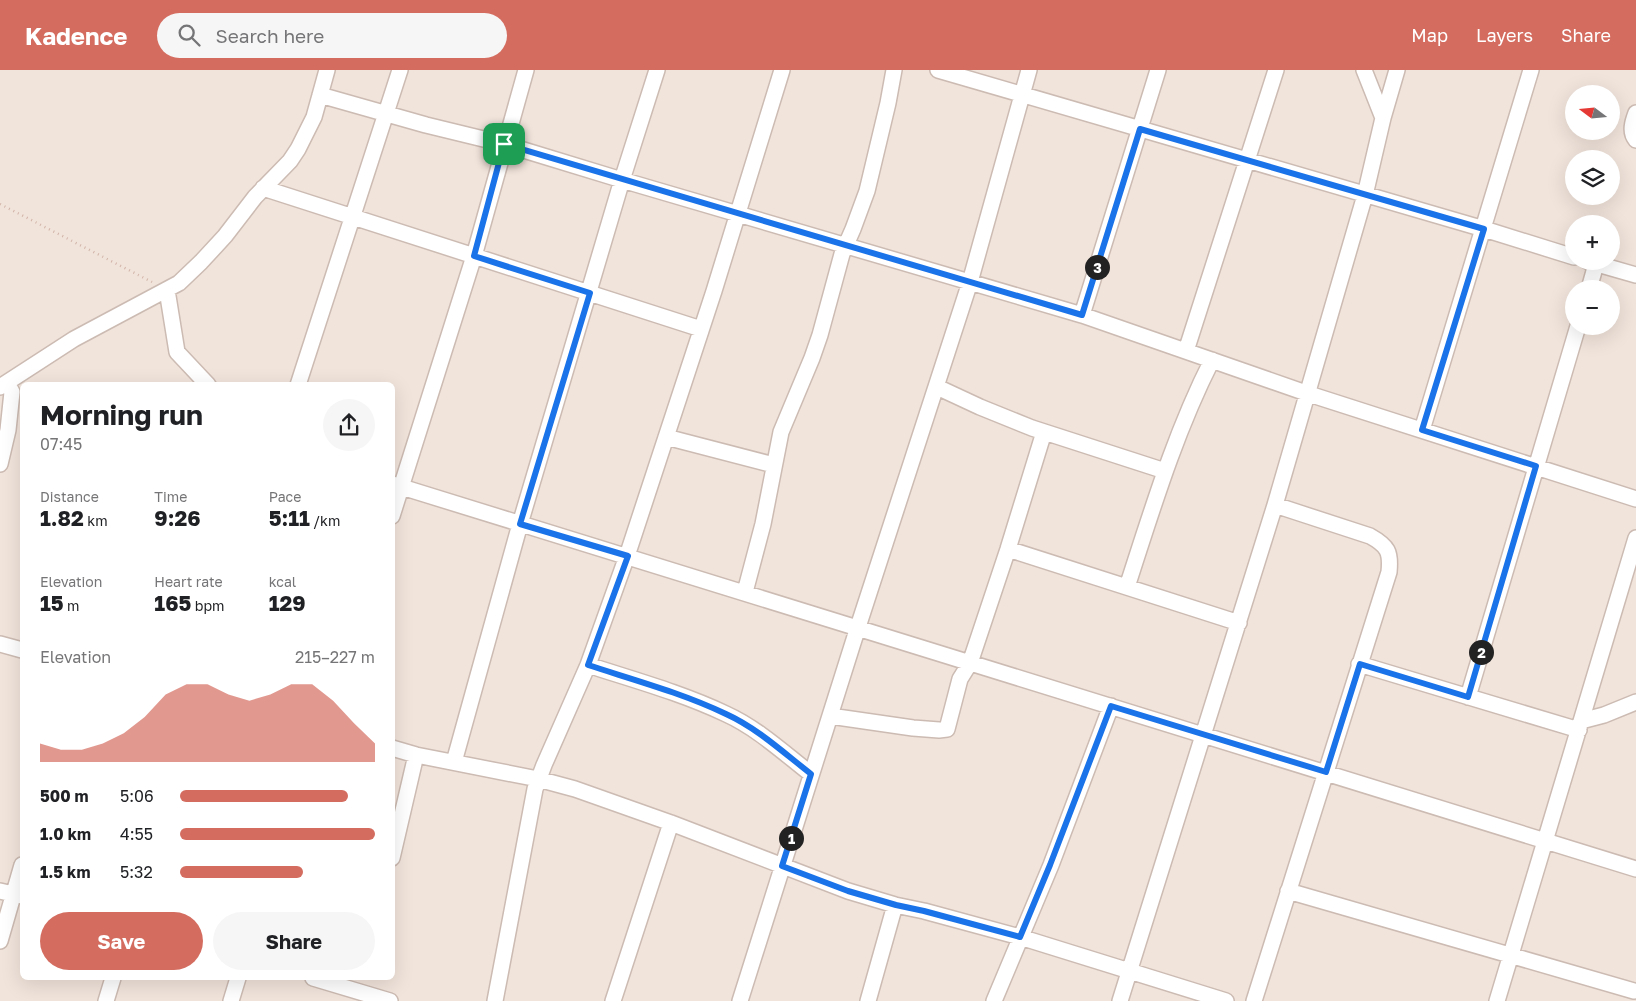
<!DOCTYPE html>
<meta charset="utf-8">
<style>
body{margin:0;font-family:"Golos Text",sans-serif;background:#f6f6f6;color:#202124;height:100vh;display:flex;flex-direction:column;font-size:19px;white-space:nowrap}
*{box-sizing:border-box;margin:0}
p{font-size:16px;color:#757577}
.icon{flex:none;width:28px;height:28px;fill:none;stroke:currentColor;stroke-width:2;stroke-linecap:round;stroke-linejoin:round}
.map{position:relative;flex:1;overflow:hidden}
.drawer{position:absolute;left:20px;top:312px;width:375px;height:598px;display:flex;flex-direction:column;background:#fff;border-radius:8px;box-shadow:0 5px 20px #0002}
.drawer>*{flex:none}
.needle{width:32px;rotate:286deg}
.fabs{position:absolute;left:1565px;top:15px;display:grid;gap:10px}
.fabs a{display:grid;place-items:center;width:55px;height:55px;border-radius:50%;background:#fff;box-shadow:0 5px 20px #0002;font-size:25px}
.pin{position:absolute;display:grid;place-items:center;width:42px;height:42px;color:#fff;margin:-21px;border-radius:10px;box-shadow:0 2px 8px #0006}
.km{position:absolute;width:25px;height:25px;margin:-12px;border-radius:50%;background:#222;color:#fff;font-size:14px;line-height:25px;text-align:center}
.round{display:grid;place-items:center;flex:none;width:52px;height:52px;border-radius:26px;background:#f6f6f6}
.head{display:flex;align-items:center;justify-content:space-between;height:85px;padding:0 20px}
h1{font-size:28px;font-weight:700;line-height:38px}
.metrics{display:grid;grid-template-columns:repeat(3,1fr);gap:8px;height:85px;padding:5px 20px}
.metrics div{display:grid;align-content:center}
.metrics b{font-size:21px;font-weight:700}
.metrics small{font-size:14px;font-weight:400}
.metrics p{font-size:14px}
.chart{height:140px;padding:10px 20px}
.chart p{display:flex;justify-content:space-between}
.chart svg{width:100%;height:90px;margin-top:5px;fill:#d46d60;opacity:.7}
.action{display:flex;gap:10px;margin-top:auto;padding:10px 20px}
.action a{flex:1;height:58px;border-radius:30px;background:#d46d60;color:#fff;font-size:20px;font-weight:700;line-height:58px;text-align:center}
.action a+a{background:#f6f6f6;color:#202124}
ul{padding:0 20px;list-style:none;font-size:16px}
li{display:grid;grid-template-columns:80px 60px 1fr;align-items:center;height:38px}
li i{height:12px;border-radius:6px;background:#d46d60}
header{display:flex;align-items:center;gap:30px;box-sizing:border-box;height:70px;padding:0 25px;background:#d46d60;color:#fff}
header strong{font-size:24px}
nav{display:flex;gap:28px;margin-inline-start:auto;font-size:18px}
.search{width:350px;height:45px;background:#f6f6f6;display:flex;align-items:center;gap:12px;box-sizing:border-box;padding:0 18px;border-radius:28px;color:#757577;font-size:19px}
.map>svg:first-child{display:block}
.residential{fill:#f1e4db;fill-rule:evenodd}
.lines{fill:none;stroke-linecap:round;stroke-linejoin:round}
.minor-casing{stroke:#ccbbb2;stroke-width:18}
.path{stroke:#d2b4a9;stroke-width:2.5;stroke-dasharray:1 4;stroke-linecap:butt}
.minor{stroke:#fff;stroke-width:15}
.route-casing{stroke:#fff;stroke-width:10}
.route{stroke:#1a73e8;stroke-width:6}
</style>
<header>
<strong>Kadence</strong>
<div class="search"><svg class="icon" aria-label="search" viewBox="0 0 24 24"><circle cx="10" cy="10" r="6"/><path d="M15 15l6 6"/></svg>Search here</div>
<nav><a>Map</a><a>Layers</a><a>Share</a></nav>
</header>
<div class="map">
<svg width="1636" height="931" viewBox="0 0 1636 931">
<rect width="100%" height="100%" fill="#faf3eb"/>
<path class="residential" d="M 0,0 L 1636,0 L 1636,931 L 0,931 ZM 1574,24 L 1611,24 L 1611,61 L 1574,61 ZM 1574,89 L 1611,89 L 1611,126 L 1574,126 ZM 1574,154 L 1611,154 L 1611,191 L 1574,191 ZM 1574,219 L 1611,219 L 1611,256 L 1574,256 ZM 22,315 L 392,315 L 392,908 L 22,908 Z"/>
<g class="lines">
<g class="minor-casing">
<path id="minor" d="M 938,0 L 1484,159 L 1574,187
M 320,25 L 426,55 L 504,74 L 622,110 L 1082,245 L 1309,324 L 1636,429
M 1636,43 C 1633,51 1629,62 1636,70
M 1383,48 L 1397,0
M 263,118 L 701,259
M 1587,191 L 1636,205
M 1589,219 L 1596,194
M 167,220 L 177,282 L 208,315
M 1082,245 L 1158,0
M 1186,281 L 1276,0
M 298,315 L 400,0
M 0,317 L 74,269 L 179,213 L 201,192 L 225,166 L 255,127 L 290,91 L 298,79 L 314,47 L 327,0
M 937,317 L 980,337 L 1032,358 L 1165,401
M 1422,360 L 1531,0
M 666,367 L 774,395
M 0,394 L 8,360 L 12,322 L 7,313
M 392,414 L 1636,799
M 392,446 L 474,186 L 526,0
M 1008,479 L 1239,553
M 1127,517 C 1152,440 1175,363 1212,290
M 745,522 L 763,454 L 781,362 L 812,288 L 820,265 L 842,184 L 853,159 L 867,121 L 888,33 L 894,0
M 0,574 L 22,580
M 1359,594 L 1579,660
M 588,595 C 634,610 682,623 726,644 C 757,658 784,683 811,704
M 1468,627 L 1578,256
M 830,646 L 913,658 L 939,660 L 947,659 L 960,609 L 970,593 L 1008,479 L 1044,362
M 1581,651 L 1604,645 L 1636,632
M 392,678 L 416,685 L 538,709 L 575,719 L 671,753 L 848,821 L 895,835 L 924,841 L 1020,867 L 1226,931
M 454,692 L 520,454 L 622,110 L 657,0
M 392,788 L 416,685
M 0,821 L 22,826
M 1288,821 L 1634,921
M 0,871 L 22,795
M 313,908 L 390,931
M 106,931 L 113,908
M 231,931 L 238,908
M 495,931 L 535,719 L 544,695 L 588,595 L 627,486 L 714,221 L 782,0
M 613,931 L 671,753
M 740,931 L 858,557 L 970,212 L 1029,0
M 868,931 L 895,835
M 994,931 L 1051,795 L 1111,636
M 1120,931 L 1275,435 L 1365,125 L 1383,48 L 1364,0
M 1254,931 L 1389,502 C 1391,482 1388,476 1370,466 L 1275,435
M 1497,931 L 1636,468"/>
</g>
<path class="path" d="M 0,134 L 152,212"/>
<use href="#minor" class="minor"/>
</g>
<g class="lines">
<g class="route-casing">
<path id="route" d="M 1140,59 L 1484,159 L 1422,360 L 1536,396 L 1468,627 L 1360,594 L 1326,702 L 1111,636 L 1050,795 L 1020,867 L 924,841 L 896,835 L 848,821 L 782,796 L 811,704 C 784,683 757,658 726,644 C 682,623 634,610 588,595 L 628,486 L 520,454 L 590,223 L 474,186 L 504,74 L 1082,245 Z"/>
</g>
<use href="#route" class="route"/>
</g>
</svg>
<div class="fabs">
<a><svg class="needle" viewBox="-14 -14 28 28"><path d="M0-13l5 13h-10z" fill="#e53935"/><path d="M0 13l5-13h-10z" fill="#757577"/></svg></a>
<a><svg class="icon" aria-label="layers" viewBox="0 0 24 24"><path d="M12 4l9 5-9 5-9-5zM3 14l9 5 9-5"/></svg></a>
<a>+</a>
<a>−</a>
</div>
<div class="pin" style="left:504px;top:74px;background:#1e9e55"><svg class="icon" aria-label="arrive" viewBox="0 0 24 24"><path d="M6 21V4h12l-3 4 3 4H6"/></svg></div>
<b class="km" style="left:791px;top:768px">1</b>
<b class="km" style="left:1481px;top:582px">2</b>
<b class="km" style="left:1097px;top:197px">3</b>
<section class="drawer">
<div class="head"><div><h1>Morning run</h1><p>07:45</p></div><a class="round"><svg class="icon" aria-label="share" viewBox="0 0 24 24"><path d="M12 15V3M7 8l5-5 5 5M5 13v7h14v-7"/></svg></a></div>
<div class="metrics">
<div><p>Distance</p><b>1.82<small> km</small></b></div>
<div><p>Time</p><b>9:26</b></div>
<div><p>Pace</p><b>5:11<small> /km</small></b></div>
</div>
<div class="metrics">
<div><p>Elevation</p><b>15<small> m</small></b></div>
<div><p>Heart rate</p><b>165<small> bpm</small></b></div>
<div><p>kcal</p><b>129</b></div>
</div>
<div class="chart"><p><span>Elevation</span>215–227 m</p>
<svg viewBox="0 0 160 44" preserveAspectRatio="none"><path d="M0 44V35L10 38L20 38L30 35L40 30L50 22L60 11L70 6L80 6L90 11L100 14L110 11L120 6L130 6L140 14L150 25L160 35V44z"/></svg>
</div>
<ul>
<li><b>500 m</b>5:06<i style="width:86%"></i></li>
<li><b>1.0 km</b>4:55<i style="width:100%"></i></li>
<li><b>1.5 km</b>5:32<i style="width:63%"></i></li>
</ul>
<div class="action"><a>Save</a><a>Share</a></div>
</section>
</div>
